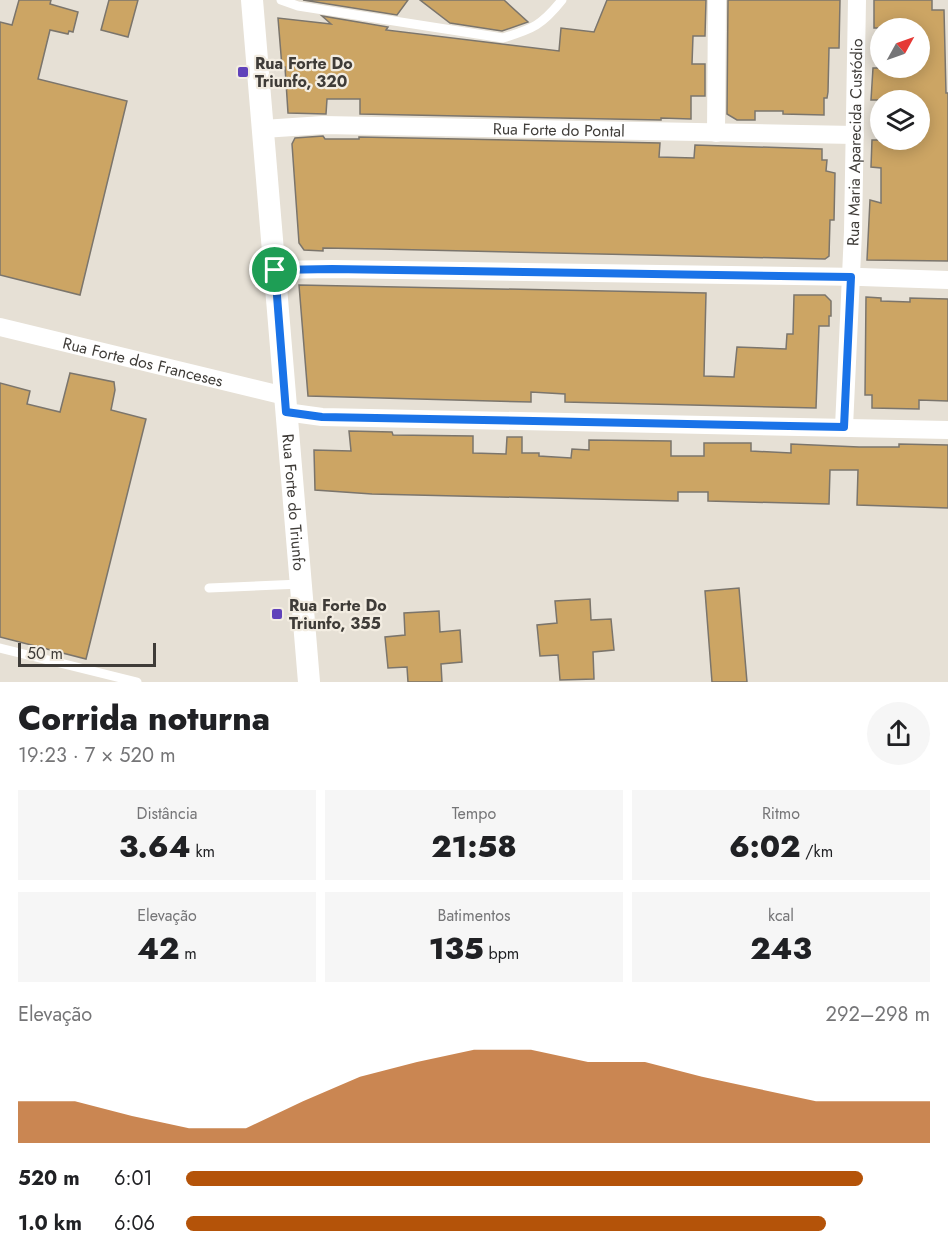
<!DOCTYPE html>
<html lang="pt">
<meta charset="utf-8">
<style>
body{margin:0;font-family:Jost,sans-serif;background:#f6f6f6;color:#202124;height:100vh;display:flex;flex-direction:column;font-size:22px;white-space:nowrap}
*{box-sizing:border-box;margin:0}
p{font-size:20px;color:#757577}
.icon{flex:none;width:33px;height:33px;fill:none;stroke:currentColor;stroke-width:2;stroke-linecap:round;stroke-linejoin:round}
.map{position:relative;height:682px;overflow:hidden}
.drawer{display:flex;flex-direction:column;background:#fff;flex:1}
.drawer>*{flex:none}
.needle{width:39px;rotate:50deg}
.controls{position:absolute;left:870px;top:18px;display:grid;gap:12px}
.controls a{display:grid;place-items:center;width:60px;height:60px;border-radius:50%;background:#fff;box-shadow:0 3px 15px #0003;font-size:30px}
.scale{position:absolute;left:18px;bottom:15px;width:138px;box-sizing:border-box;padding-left:6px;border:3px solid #3f3c38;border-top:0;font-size:16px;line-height:21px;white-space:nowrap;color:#3f3c38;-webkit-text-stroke:4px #f3ede2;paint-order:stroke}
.pin{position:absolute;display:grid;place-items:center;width:51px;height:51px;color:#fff;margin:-26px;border:3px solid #fff;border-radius:50%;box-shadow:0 2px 6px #0007}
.round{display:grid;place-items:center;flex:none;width:63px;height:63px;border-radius:32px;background:#f6f6f6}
.summary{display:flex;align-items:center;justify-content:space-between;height:102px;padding:0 18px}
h1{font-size:33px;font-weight:800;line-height:45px}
.stats{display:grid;grid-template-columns:repeat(3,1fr);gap:9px;height:102px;padding:6px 18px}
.stats div{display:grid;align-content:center;border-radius:0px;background:#f6f6f6;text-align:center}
.stats b{font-size:30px;font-weight:800}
.stats small{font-size:16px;font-weight:400}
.stats p{font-size:16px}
.chart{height:168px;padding:12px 18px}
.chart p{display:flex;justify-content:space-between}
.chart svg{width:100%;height:108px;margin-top:6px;fill:#b45309;opacity:.7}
ul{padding:0 18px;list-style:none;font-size:20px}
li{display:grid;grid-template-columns:96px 72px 1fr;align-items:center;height:45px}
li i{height:15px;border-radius:8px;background:#b45309}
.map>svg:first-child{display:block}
.building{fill:#cca564;stroke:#7b756c;stroke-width:1.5}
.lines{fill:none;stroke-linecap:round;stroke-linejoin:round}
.service{stroke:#fff;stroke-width:9}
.minor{stroke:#fff;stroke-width:18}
.tertiary{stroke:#fff;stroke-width:22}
.route-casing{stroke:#fff;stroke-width:12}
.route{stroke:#1a73e8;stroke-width:8}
.poi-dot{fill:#6042ba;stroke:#f3ede2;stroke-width:2}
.labels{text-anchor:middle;stroke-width:4.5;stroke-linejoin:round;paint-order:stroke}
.poi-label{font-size:16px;font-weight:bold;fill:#3f3c38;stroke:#f3ede2;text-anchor:start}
.street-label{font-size:16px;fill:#3f3c38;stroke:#f3ede2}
</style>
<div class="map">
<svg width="948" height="682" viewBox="0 0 948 682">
<rect width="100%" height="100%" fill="#e6e0d5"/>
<path class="building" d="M 19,0 L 51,0 L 50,4 L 78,12 L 73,32 L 69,31 L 68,34 L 50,30 L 38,79 L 127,101 L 80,295 L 0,275 L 0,22 L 12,25 Z
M 109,0 L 138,0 L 128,37 L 101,30 Z
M 303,0 L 408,0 L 397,15 Z
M 420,0 L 504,0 L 528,22 L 502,31 L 450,23 Z
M 607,0 L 706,0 L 705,36 L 693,36 L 692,64 L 705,64 L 705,96 L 691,96 L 691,119 L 661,118 L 661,120 L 360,114 L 360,99 L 327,99 L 326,114 L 288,113 L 285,67 L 282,67 L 278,18 L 331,24 L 322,16 L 388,27 L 386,30 L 559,51 L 561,28 L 594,32 Z
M 728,0 L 840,0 L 839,48 L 829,48 L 828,92 L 827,98 L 824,98 L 824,115 L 783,114 L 783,111 L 755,111 L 755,120 L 737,120 L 727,114 Z
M 874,0 L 932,0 L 932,10 L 944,10 L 946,93 L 948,93 L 948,261 L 867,260 L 870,200 L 881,203 L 881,168 L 871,167 L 872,140 L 920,140 L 920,100 L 871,100 L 873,68 L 920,68 L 920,28 L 874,28 Z
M 323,136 L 325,139 L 359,139 L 359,137 L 660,143 L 659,157 L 694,158 L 695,145 L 822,149 L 822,160 L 827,160 L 826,171 L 835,173 L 834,220 L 830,220 L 829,256 L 825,259 L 380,249 L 323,248 L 323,251 L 304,250 L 299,243 L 292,144 L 295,138 Z
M 299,285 L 706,293 L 704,376 L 734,377 L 737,347 L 786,349 L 787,334 L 793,334 L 794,295 L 825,295 L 831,301 L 831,316 L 829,316 L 829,326 L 819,326 L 816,408 L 565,402 L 565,394 L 531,392 L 531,402 L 308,396 Z
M 866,297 L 881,298 L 881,301 L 910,302 L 910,298 L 948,299 L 948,401 L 919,400 L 919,409 L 872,408 L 872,395 L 865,395 Z
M 70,373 L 114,382 L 115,390 L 111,410 L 146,419 L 86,659 L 0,637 L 0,383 L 30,391 L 27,404 L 60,412 Z
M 349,431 L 392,432 L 393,435 L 473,436 L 473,453 L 506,454 L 507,437 L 522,437 L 522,453 L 539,453 L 539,456 L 571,458 L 572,449 L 589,450 L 589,440 L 671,441 L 671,456 L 704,456 L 704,443 L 751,443 L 751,451 L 791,453 L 791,444 L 859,447 L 899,447 L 899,444 L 948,445 L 948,508 L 857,505 L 858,470 L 830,470 L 829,504 L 708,501 L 708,492 L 678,492 L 678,501 L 372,494 L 315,490 L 314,450 L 351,451 Z
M 739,588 L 747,682 L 712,682 L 705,591 Z
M 590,599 L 591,620 L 611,619 L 614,650 L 593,652 L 594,679 L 560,680 L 558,655 L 540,656 L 537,625 L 557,623 L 555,601 Z
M 439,611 L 440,632 L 460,630 L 462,662 L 441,664 L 442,682 L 408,682 L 407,667 L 388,668 L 385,637 L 405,635 L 404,613 Z"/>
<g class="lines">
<path class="service" d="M 281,0 L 298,6 L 503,38 C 533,29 542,25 562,0
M 209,588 L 301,584
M 0,648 L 137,682"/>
<g class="minor">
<path id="s1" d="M 263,129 L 323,125 L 855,135"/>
<path d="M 716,133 L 717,0"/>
<path d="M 275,270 L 332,269 L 861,277 L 948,280"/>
<path id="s2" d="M 0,327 L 285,396"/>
<path d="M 286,412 L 322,417 L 948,430"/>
<path id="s3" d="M 844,427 L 853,232 L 857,0"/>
</g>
<path class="tertiary" id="s4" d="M 252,0 L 309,682"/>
</g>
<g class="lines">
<g class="route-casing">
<path id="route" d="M 332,269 L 851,277 L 844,427 L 322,417 L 286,412 L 275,270 Z"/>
</g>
<use href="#route" class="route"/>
</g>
<g class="poi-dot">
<rect x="237" y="66" width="12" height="12" rx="3"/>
<rect x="271" y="608" width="12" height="12" rx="3"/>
</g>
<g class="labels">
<g class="poi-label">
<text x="255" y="69">Rua Forte Do<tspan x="255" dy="18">Triunfo, 320</tspan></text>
<text x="289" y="611">Rua Forte Do<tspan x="289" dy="18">Triunfo, 355</tspan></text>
</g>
<g class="street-label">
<text dy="6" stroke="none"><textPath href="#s1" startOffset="296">Rua Forte do Pontal</textPath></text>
<text dy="6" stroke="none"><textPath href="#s3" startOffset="285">Rua Maria Aparecida Custódio</textPath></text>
<text dy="6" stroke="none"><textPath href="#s2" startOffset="147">Rua Forte dos Franceses</textPath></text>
<text dy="6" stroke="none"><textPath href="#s4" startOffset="504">Rua Forte do Triunfo</textPath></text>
</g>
</g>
</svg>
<div class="controls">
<a><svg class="needle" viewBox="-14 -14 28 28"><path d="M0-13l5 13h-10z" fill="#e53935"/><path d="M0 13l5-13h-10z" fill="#757577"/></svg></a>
<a><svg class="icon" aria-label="layers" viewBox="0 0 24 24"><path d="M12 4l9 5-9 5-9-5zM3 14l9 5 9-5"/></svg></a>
</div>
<div class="scale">50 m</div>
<div class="pin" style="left:275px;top:270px;background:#1e9e55"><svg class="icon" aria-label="arrive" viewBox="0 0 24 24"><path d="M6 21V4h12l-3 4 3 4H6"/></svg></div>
</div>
<section class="drawer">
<div class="summary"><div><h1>Corrida noturna</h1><p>19:23 · 7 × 520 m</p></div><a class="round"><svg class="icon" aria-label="share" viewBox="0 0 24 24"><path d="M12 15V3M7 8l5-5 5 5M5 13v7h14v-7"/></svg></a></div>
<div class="stats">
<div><p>Distância</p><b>3.64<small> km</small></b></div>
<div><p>Tempo</p><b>21:58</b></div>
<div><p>Ritmo</p><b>6:02<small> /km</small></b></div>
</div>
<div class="stats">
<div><p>Elevação</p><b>42<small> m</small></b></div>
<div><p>Batimentos</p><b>135<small> bpm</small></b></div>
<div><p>kcal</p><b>243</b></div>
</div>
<div class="chart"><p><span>Elevação</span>292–298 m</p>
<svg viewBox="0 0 160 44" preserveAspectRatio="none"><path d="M0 44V27L10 27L20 33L30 38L40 38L50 27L60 17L70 11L80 6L90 6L100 11L110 11L120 17L130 22L140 27L150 27L160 27V44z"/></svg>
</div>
<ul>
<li><b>520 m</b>6:01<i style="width:91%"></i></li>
<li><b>1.0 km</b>6:06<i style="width:86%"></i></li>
</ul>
</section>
